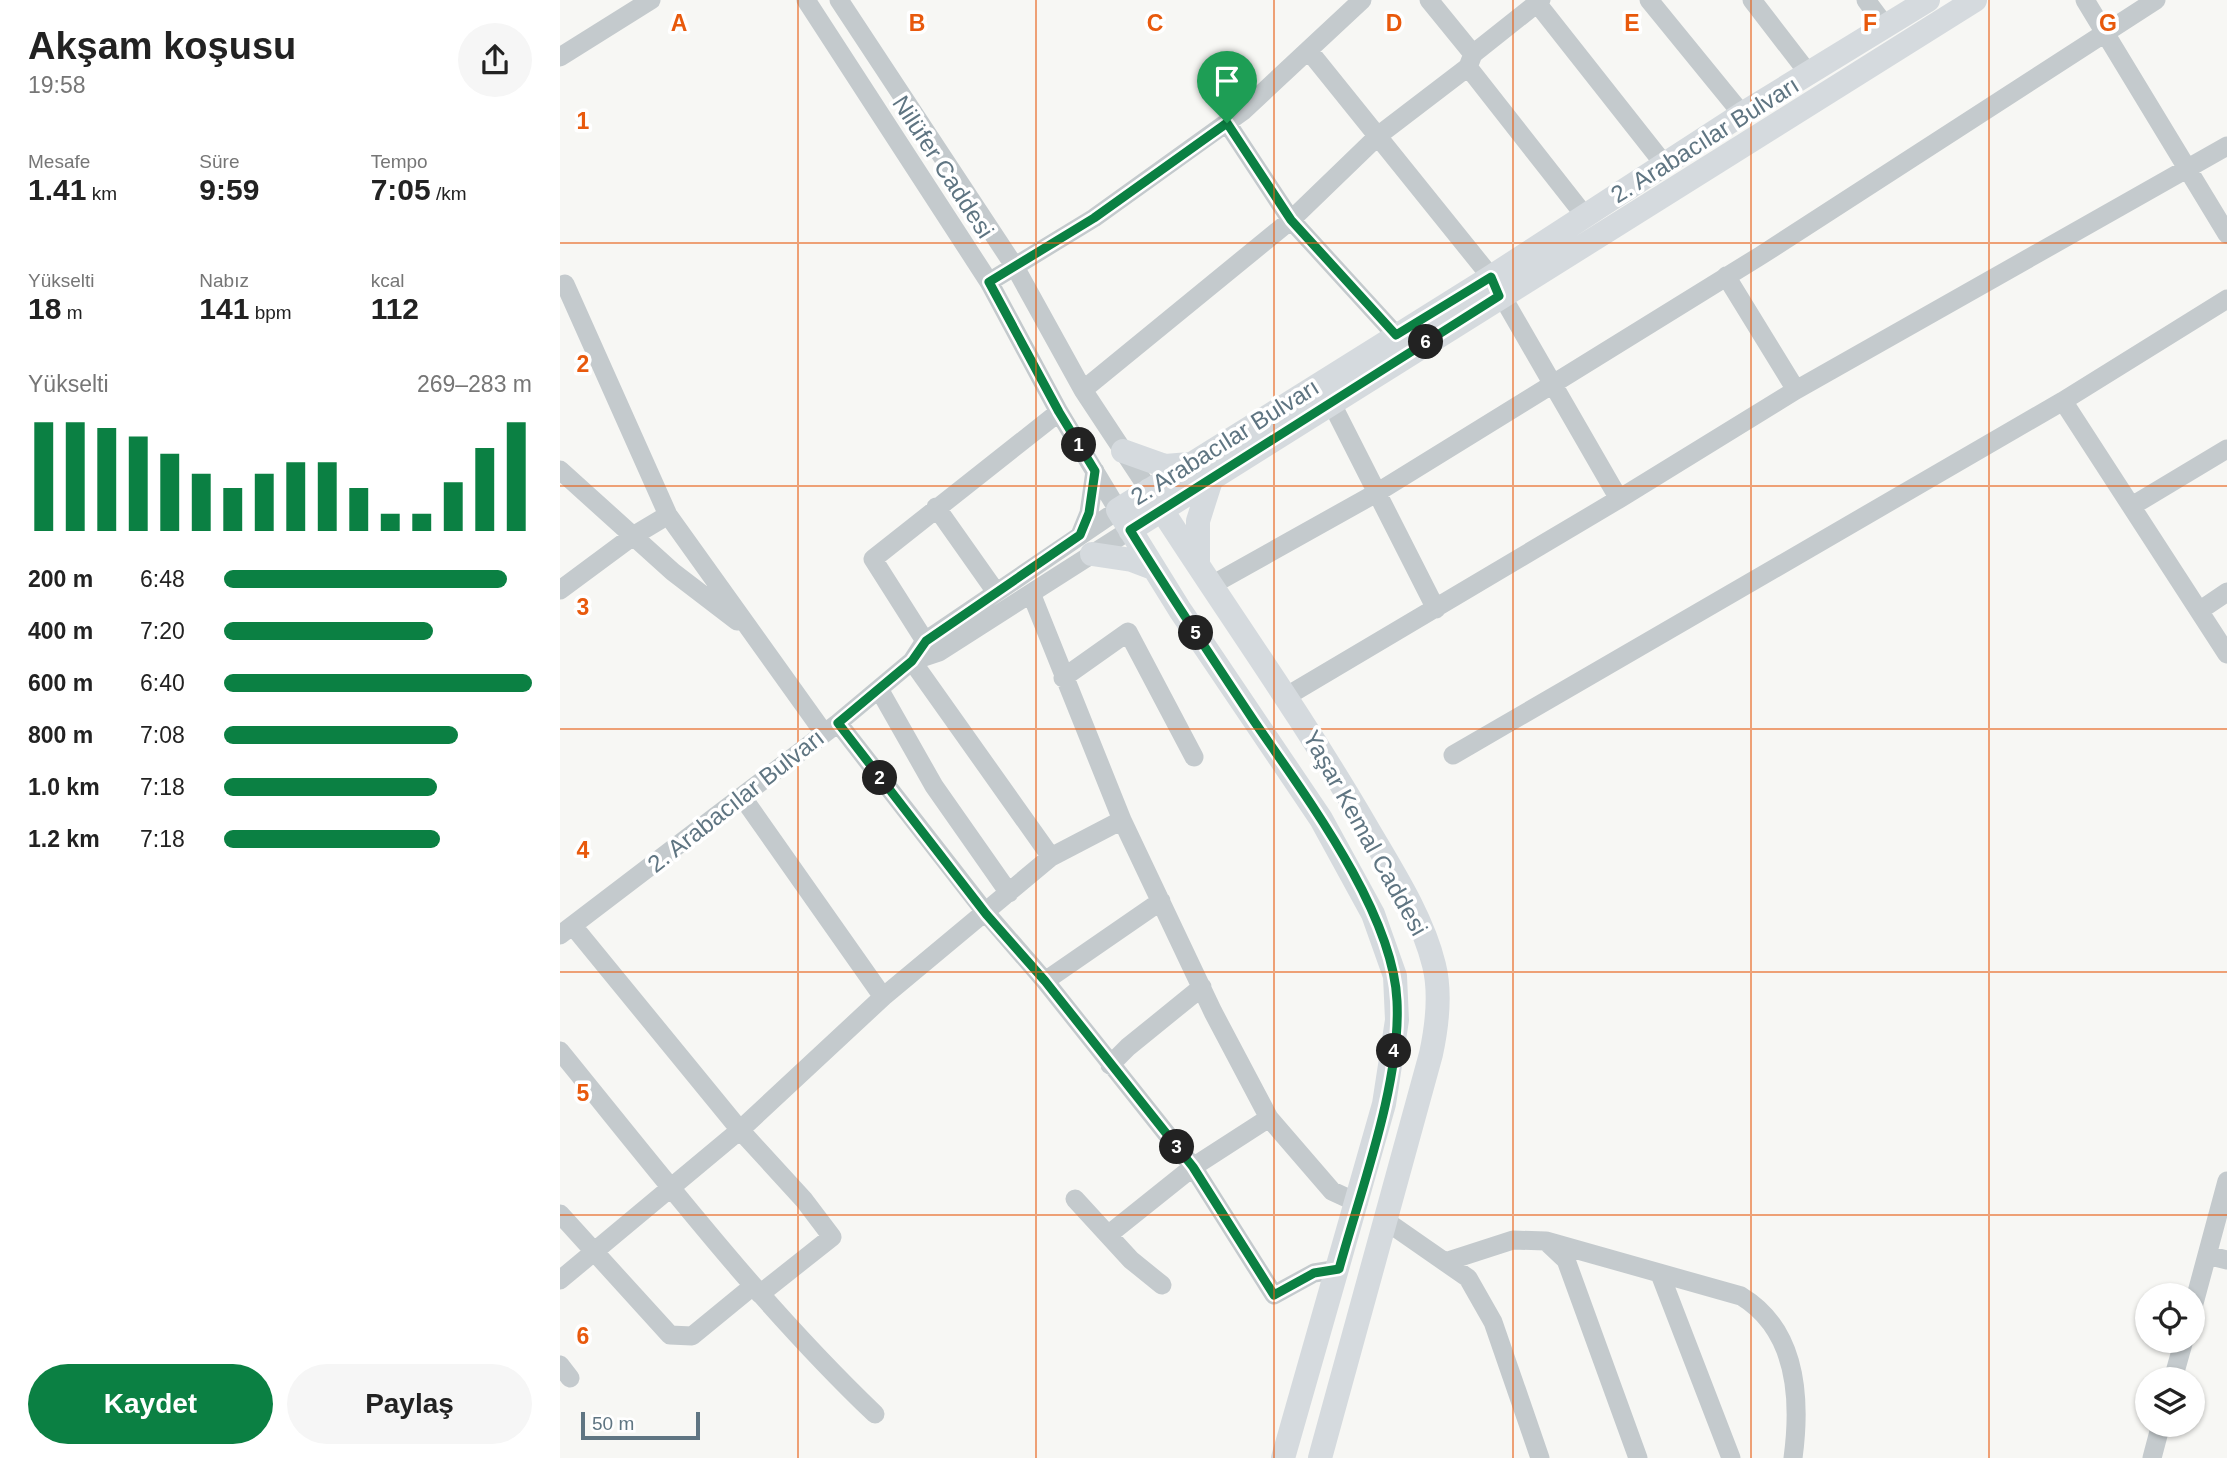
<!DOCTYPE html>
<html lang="tr">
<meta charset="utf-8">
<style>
body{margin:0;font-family:Arial,sans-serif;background:#f6f6f6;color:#222;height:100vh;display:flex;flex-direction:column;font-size:26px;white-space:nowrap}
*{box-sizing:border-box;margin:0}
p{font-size:23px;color:#767676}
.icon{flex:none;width:38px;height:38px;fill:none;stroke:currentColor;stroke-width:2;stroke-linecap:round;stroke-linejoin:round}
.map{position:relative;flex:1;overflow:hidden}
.details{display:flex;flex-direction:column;background:#fff;width:560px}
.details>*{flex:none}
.fabs{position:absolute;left:1575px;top:1283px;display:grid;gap:14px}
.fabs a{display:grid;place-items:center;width:70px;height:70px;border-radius:50%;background:#fff;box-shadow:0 2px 5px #0004;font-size:35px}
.scale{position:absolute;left:21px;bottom:18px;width:119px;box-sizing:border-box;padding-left:7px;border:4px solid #5f7582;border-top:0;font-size:19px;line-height:24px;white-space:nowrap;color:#5f7582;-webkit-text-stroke:5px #fff;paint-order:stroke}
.pin{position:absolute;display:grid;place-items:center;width:60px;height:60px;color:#fff;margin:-72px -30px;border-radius:50% 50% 50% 0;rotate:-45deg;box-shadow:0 0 7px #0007}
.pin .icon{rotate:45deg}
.km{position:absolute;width:35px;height:35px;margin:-18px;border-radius:50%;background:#222;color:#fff;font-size:19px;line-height:35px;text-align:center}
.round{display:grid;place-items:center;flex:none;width:74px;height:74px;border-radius:37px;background:#f6f6f6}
.summary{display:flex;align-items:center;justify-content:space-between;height:119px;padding:0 28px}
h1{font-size:38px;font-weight:700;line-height:52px}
.figures{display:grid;grid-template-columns:repeat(3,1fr);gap:10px;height:119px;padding:7px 28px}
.figures div{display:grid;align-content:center}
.figures b{font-size:30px;font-weight:700}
.figures small{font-size:19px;font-weight:400}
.figures p{font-size:19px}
.chart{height:196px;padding:14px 28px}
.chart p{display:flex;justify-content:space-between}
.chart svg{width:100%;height:126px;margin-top:7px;stroke:#0b8043;stroke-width:6}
.action{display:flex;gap:14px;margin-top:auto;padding:14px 28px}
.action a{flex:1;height:80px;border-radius:42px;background:#0b8043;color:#fff;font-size:28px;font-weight:700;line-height:80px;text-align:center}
.action a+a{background:#f6f6f6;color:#222}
ul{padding:0 28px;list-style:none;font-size:23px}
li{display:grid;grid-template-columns:112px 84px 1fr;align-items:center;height:52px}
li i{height:18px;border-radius:9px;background:#0b8043}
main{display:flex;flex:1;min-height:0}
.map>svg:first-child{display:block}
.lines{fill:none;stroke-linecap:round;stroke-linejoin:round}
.minor{stroke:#c4cacd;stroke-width:19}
.major{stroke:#d5dade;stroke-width:24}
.route-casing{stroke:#fff;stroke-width:14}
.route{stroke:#0b8043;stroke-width:9}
.grid{fill:none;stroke:#e8590c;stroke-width:2;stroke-opacity:0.55}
.labels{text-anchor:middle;stroke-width:7;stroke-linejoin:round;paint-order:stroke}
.street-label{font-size:24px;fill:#5f7582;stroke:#fff}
.grid-label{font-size:23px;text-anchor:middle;font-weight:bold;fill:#e8590c;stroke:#fff;stroke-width:7;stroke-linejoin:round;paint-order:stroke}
</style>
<main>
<section class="details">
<div class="summary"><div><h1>Akşam koşusu</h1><p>19:58</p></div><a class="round"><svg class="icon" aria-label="share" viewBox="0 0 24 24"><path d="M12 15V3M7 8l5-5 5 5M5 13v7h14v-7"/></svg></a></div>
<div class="figures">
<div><p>Mesafe</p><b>1.41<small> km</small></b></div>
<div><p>Süre</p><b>9:59</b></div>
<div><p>Tempo</p><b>7:05<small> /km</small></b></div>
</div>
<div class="figures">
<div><p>Yükselti</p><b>18<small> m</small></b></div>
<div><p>Nabız</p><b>141<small> bpm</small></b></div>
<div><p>kcal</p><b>112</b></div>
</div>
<div class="chart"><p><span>Yükselti</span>269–283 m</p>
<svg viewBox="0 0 160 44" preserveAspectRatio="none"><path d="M5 44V6M15 44V6M25 44V8M35 44V11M45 44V17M55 44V24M65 44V29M75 44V24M85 44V20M95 44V20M105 44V29M115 44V38M125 44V38M135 44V27M145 44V15M155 44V6"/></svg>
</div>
<ul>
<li><b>200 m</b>6:48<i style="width:92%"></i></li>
<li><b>400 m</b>7:20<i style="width:68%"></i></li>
<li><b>600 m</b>6:40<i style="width:100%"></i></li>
<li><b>800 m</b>7:08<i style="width:76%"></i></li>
<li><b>1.0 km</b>7:18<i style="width:69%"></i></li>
<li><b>1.2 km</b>7:18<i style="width:70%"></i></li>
</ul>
<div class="action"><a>Kaydet</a><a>Paylaş</a></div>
</section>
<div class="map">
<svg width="1667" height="1458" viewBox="0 0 1667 1458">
<rect width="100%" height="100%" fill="#f7f7f4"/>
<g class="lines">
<path class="minor" d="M 279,0 L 455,267 L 523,390 L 589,490
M 869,0 L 913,54 L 908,67 L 1025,216
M 1089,0 L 1182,114
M 1192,0 L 1249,74
M 1306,0 L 1326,27
M 1525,0 L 1667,234
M 977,3 L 1104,164
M 749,51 L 931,277 L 1059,499
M 913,54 L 981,0
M 0,57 L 91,0
M 667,123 L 731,220 L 836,335
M 1166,276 L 1236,390
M 429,282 L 534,218 L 683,111 L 802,0
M 5,284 L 108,515 L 264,733
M 1667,299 L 1503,401 L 1667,654
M 523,390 L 731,220 L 819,135 L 908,67
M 774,408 L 876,609
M 0,470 L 113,572 L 177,621
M 1572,506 L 1667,449
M 376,507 L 436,592
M 520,535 L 529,513 L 535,471
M 650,586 L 818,492 L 1200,256 L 1596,0
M 0,590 L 73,536 L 108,515
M 471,593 L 562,820 L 653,1012 L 709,1118 L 772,1191 L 798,1203
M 1639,611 L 1667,592
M 365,641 L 313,559 L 499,412
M 352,661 L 379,652 L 570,530
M 352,661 L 491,857
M 503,678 L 568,632 L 634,757
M 319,689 L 374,786 L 449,893
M 727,696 L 1059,499 L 1236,390 L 1667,146
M 278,723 L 426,913 L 485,981 L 633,1167 L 714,1295 L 754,1273 L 779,1269
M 893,755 L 1503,401
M 183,798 L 323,997
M 13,926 L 180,1130 L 244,1200 L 272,1237 L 200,1294
M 0,935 L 278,723 L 352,661 L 365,641 L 558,510 L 499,412 L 429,282 L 246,0
M 485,981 L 601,901
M 0,1051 C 101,1175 199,1303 315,1414
M 550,1065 L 568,1047 L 642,987
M 515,1199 L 571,1260 L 602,1285
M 0,1214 L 110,1335 L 132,1336 L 193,1286
M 826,1221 L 908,1278 L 933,1322 L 980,1458
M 548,1235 L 633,1167 L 709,1118
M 989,1244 L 1006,1260 L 1078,1458
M 1647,1255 L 1667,1260
M 885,1262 L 953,1240 L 986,1241 L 1181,1296 C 1237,1330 1241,1399 1233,1458
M 1100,1274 L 1171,1458
M 0,1280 L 180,1130 L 323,997 L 491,857 L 562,820
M 1633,1307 L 1667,1181
M 0,1365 L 10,1378
M 1613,1379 L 1624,1340
M 1592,1458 L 1601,1424"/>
<path class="major" d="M 563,451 L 605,466 L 630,464
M 589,490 C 661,603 739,711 806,826 C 831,869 862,916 874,965 C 881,993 877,1026 871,1054 L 760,1458
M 570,530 L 1415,0
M 532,554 L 572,560 L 593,568
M 638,565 L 638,521 L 651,480
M 723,1458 L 824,1104 L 837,1020 L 835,976 L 813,914 L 761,819 L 620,610 L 558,510 L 931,277 L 1182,114 L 1368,0"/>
</g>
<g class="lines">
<g class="route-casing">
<path id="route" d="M 667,123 L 731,220 L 836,335 L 931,277 L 939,296 L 570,530 C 610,595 652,658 694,721 C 744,794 833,911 837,1001 C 841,1083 801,1189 779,1269 L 754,1273 L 714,1295 L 633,1167 L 485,981 L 426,914 L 278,723 L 352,661 L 366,641 L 520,535 L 529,513 L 535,471 L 499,412 L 429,282 L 534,218 Z"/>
</g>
<use href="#route" class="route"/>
</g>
<path class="grid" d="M 238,0 L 238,1458M 476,0 L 476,1458M 714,0 L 714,1458M 953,0 L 953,1458M 1191,0 L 1191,1458M 1429,0 L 1429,1458M 0,243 L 1667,243M 0,486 L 1667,486M 0,729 L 1667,729M 0,972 L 1667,972M 0,1215 L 1667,1215"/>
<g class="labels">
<g class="street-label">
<text transform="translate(1145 140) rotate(-32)" y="8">2. Arabacılar Bulvarı</text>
<text transform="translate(383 167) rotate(57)" y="8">Nilüfer Caddesi</text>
<text transform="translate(665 442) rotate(-32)" y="8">2. Arabacılar Bulvarı</text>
<text transform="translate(176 801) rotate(-38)" y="8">2. Arabacılar Bulvarı</text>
<text transform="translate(805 833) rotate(61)" y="8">Yaşar Kemal Caddesi</text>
</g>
</g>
<g class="grid-label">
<text x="119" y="31">A</text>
<text x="357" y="31">B</text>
<text x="595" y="31">C</text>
<text x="834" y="31">D</text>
<text x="1072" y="31">E</text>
<text x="1310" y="31">F</text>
<text x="1548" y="31">G</text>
<text x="23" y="129">1</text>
<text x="23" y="372">2</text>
<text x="23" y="615">3</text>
<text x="23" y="858">4</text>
<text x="23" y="1101">5</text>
<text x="23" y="1344">6</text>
</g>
</svg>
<div class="fabs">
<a><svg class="icon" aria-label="locate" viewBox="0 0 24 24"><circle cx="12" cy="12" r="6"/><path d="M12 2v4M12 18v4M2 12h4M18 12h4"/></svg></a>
<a><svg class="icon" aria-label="layers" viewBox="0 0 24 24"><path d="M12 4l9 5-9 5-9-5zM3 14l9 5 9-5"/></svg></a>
</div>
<div class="scale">50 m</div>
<div class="pin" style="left:667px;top:123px;background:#1e9e55"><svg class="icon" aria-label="arrive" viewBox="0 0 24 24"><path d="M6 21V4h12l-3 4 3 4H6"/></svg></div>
<b class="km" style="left:519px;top:445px">1</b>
<b class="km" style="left:320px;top:778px">2</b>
<b class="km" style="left:617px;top:1147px">3</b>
<b class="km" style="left:834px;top:1051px">4</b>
<b class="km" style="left:636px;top:633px">5</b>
<b class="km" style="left:866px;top:342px">6</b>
</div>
</main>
